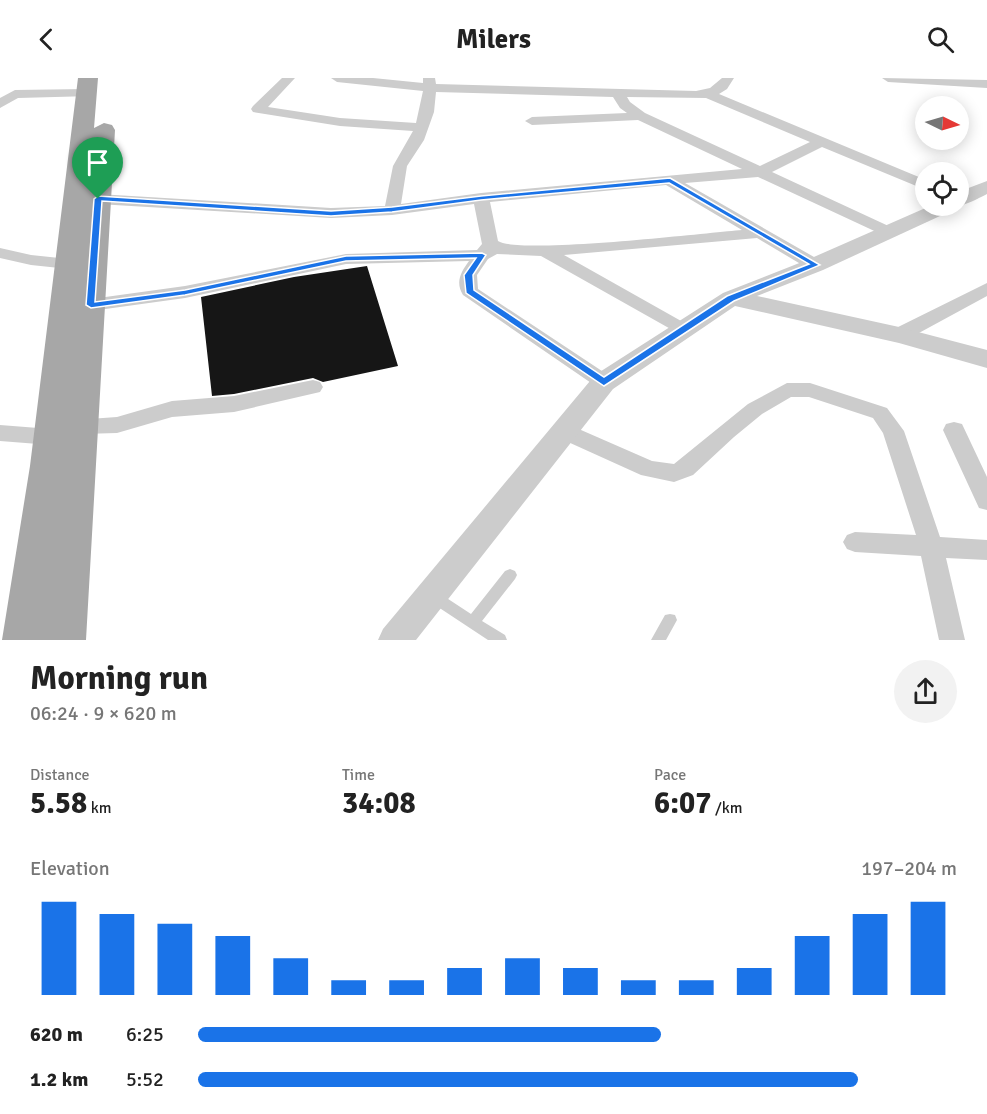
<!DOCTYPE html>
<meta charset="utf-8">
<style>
body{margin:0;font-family:Signika,sans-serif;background:#f2f2f2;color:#222;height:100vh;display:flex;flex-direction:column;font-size:22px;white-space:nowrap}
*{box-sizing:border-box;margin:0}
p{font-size:20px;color:#767676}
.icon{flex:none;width:33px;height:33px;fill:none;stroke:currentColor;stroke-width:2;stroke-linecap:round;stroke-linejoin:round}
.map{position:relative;height:562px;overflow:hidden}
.side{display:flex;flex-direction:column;background:#fff;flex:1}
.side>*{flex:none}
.needle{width:39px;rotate:95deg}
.buttons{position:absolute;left:915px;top:18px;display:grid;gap:12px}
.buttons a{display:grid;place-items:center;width:54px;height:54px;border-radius:50%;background:#fff;box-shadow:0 3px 15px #0003;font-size:30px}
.pin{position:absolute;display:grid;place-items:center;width:51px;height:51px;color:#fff;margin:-62px -26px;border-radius:50% 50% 50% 0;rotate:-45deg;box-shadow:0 0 6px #0007}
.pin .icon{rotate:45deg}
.round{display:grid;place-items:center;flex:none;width:63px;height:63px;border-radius:32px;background:#f2f2f2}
.headline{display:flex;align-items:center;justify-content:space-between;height:102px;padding:0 30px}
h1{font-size:33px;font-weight:700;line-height:45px}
.metrics{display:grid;grid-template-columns:repeat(3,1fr);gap:9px;height:102px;padding:6px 30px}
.metrics div{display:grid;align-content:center}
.metrics b{font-size:30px;font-weight:700}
.metrics small{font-size:16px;font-weight:400}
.metrics p{font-size:16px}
.chart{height:168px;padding:12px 30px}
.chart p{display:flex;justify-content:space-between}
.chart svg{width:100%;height:108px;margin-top:6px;stroke:#1a73e8;stroke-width:6}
ul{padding:0 30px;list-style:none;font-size:20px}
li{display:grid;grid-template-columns:96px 72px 1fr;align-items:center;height:45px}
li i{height:15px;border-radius:8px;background:#1a73e8}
header{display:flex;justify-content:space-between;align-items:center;height:78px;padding:0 30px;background:#fff;font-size:27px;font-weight:700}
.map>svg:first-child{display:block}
.building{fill:#161616}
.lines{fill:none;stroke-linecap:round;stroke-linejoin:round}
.service{fill:#ccc;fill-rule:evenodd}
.minor{fill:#ccc;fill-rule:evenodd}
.tertiary{fill:#ccc;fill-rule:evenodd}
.primary{fill:#a7a7a7;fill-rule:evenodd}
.route{fill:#1a73e8;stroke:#fff;stroke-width:1.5;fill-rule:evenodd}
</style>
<header><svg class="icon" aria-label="back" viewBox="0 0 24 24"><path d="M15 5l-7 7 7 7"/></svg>Milers<svg class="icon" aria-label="search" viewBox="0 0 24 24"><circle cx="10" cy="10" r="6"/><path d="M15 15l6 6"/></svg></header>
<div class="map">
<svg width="987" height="562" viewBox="0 0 987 562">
<rect width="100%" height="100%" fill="#fff"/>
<path class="building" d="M 367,188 L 398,288 L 323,304 L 313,300 L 234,316 L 212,318 L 201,219 L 294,199 Z"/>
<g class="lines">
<path class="service" d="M 510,491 L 515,493 L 517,497 L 515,501 L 482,543 L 505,557 L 507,562 L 488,562 L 429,523 L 427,519 L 429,515 L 434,513 L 439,515 L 471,536 L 505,493 Z
M 670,536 L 675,537 L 677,542 L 666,562 L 651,562 L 665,537 Z"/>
<path class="minor" d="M 282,0 L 295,0 L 268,29 L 340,40 L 416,45 L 423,13 L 337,4 L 331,0 L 373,0 L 423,5 L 423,0 L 435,0 L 436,6 L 696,13 L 710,10 L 722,0 L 734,0 L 727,11 L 719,16 L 926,102 L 926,112 L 822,69 L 772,94 L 895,151 L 897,154 L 895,157 L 883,157 L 758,99 L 685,105 L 821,183 L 824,187 L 821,191 L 809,191 L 757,160 L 564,177 L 690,248 L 692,252 L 690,256 L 683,258 L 541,178 L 497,176 L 488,181 L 477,197 L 478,211 L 611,299 L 614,304 L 611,309 L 604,311 L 597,309 L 463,217 C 455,204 461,194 469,183 L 346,186 L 185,220 L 91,233 L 85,231 L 82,227 L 85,223 L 91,221 L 185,208 L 346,176 L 477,172 L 482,166 L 474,126 L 392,137 L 331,140 L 98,126 L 90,121 L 98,116 L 331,130 L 385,128 L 393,88 L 413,53 L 340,48 L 253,34 L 251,31 L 253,28 ZM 436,14 L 613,19 L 620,30 L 627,35 L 532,39 L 525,43 L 532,47 L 638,42 L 742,91 L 481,115 L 401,126 L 407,88 L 424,62 L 434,34 ZM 627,19 L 706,20 L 810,64 L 760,88 L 645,35 L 630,24 ZM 666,107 L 742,152 C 704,155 520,177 498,163 L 490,124 Z
M 882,0 L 987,2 L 987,10 L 888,4 Z
M 87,11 L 92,12 L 94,15 L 92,18 L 18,20 L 0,30 L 0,20 L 15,12 Z
M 0,170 L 31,177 L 69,181 L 75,182 L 78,186 L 75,190 L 69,191 L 31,187 L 0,180 Z
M 987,205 L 987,218 L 906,262 L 899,263 L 892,262 L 890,257 L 892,252 Z
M 313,302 L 320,304 L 323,309 L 320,314 L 234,334 L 172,339 L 117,355 L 82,356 L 75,354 L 71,348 L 75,342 L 117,339 L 172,323 L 234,318 Z
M 787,305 L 810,305 L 887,330 L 904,353 L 940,459 L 987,462 L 987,482 L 946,480 L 965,562 L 939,562 L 921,478 L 855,474 L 847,471 L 843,464 L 847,457 L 855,454 L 916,457 L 883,355 L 873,340 L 809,319 L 791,319 L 762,336 L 734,359 L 693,397 L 674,404 L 641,397 L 557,359 L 554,353 L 557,347 L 565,345 L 652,383 L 674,386 L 748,326 Z
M 954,344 L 962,346 L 987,399 L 987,432 L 979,430 L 943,352 L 946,346 Z
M 0,347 L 51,351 L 59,353 L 62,359 L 59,365 L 51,367 L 0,363 Z"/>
<path class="tertiary" d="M 987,103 L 987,116 C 977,121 967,127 956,128 L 953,132 L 823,192 L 757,218 L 899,249 L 987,272 L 987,290 L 899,265 L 735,228 L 613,311 L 416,562 L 378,562 L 383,551 L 595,297 L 723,215 L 807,182 L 930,128 L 958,128 L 958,114 Z"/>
<path class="primary" d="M 78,0 L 98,0 L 94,50 L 104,45 L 112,47 L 115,52 L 86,562 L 2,562 L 30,388 Z"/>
</g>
<path class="route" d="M 670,100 L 820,187 L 734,223 L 604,308 L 466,215 L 464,197 L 476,180 L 346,183 L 185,217 L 91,230 L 86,227 L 94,121 L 98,118 L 331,133 L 392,129 L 481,118 ZM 669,105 L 809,186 L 727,218 L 604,299 L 474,212 L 473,197 L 486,177 L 482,175 L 346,178 L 185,212 L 95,224 L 102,123 L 331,138 L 392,134 L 481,122 Z"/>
</svg>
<div class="buttons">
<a><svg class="needle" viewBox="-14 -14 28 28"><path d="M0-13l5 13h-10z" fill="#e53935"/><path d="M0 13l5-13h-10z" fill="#767676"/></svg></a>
<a><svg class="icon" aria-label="locate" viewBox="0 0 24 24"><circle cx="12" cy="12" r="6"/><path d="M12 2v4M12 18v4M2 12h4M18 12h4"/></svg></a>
</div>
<div class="pin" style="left:98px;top:121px;background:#1e9e55"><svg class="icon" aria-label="arrive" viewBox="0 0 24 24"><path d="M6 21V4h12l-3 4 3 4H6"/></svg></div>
</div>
<section class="side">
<div class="headline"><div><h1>Morning run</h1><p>06:24 · 9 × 620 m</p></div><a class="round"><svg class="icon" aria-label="share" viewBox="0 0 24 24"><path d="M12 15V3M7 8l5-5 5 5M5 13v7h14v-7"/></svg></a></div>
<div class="metrics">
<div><p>Distance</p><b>5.58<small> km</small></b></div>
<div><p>Time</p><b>34:08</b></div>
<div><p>Pace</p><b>6:07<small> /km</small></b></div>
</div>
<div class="chart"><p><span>Elevation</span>197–204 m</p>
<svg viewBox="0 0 160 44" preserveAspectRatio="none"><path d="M5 44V6M15 44V11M25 44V15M35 44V20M45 44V29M55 44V38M65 44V38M75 44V33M85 44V29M95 44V33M105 44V38M115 44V38M125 44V33M135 44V20M145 44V11M155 44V6"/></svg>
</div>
<ul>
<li><b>620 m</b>6:25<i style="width:61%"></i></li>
<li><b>1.2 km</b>5:52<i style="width:87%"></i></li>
</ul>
</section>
